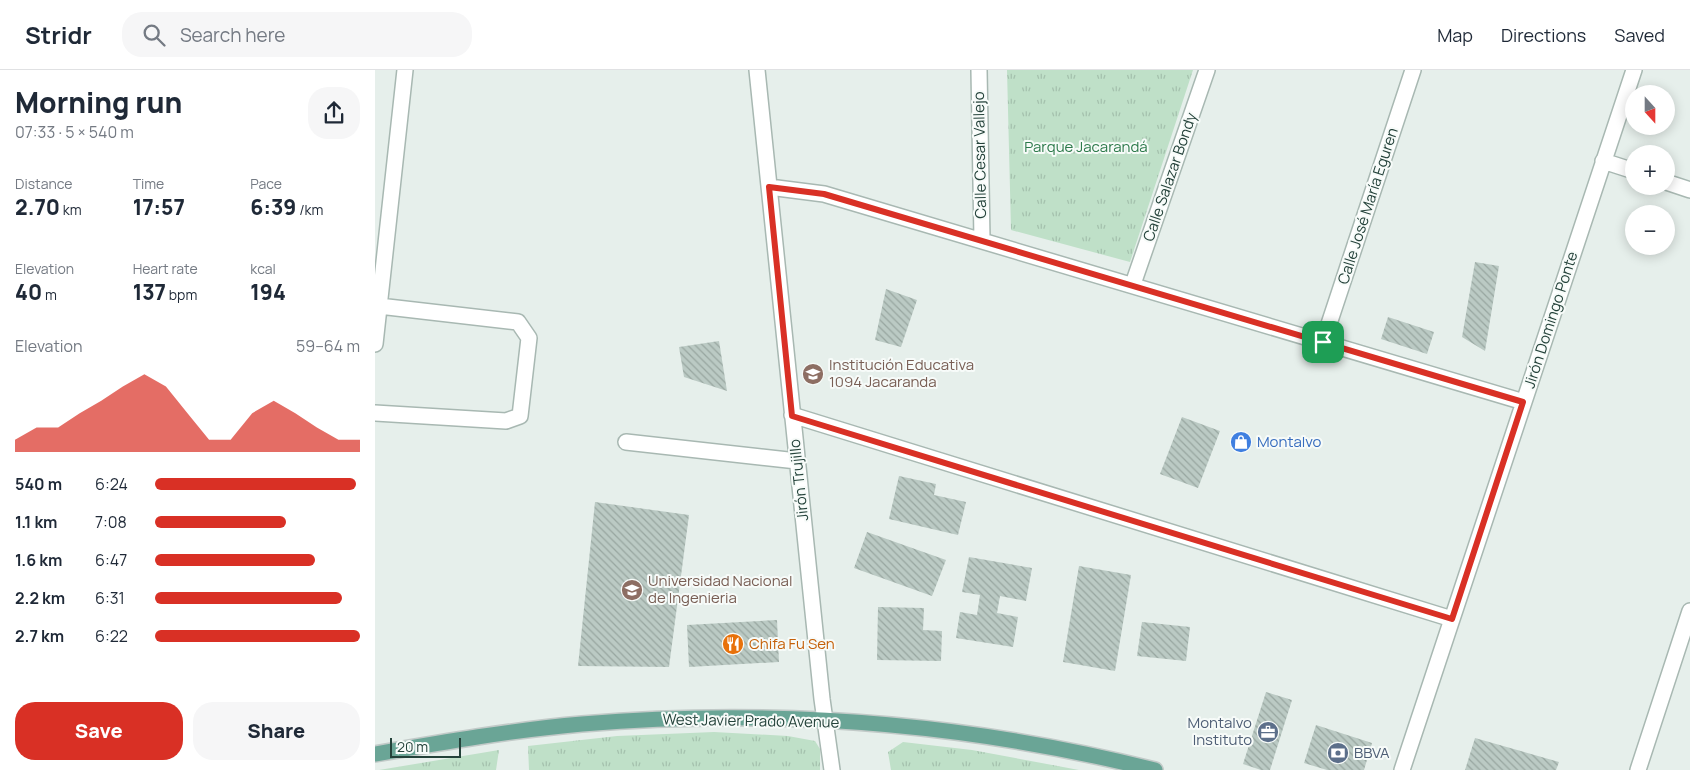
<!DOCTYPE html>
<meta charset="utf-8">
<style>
body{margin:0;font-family:Manrope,sans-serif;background:#f6f6f7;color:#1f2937;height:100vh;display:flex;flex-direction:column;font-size:19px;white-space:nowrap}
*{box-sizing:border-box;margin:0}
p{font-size:16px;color:#747a83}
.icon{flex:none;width:28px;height:28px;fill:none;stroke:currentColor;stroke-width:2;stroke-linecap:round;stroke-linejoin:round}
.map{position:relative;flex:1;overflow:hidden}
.details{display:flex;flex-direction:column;background:#fff;width:375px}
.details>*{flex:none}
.needle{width:32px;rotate:159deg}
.controls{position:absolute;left:1250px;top:15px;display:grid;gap:10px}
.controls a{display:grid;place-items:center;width:50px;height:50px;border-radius:50%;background:#fff;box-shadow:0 2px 12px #0003;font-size:25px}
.scale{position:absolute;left:15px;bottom:12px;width:71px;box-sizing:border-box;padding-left:5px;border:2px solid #24423a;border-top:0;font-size:14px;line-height:18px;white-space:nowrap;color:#24423a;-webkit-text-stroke:4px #f7fbf9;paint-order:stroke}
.pin{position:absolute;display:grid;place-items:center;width:42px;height:42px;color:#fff;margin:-21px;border-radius:10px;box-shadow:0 2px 8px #0006}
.round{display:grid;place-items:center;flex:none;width:52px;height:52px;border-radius:20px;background:#f6f6f7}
.headline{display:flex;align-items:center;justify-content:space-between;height:85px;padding:0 15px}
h1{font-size:28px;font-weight:800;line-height:38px}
.metrics{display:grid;grid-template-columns:repeat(3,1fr);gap:8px;height:85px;padding:5px 15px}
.metrics div{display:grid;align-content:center}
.metrics b{font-size:21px;font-weight:800}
.metrics small{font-size:14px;font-weight:400}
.metrics p{font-size:14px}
.chart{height:140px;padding:10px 15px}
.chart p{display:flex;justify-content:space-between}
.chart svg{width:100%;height:90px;margin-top:5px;fill:#d93025;opacity:.7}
.action{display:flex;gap:10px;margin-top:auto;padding:10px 15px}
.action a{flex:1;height:58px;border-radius:20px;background:#d93025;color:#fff;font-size:20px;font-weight:800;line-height:58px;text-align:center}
.action a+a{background:#f6f6f7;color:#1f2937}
ul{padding:0 15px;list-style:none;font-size:16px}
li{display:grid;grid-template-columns:80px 60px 1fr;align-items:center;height:38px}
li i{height:12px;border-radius:6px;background:#d93025}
header{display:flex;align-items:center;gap:30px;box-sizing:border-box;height:70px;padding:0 25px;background:#fff;border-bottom:1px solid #e0e1e3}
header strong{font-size:24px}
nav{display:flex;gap:28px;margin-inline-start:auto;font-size:18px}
.search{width:350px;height:45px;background:#f6f6f7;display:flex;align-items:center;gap:12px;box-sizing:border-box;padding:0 18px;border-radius:20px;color:#747a83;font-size:19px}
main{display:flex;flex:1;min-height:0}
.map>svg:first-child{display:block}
.park{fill:url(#park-tufts)}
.building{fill:url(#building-back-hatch)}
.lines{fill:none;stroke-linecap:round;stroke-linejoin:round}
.minor-casing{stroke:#a8b8b2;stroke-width:18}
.major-casing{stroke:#c2cac8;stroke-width:18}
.minor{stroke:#fff;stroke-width:15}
.major{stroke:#6aa596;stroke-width:15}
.route-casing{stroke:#fff;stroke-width:10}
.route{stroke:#d93025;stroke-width:6}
.labels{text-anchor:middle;stroke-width:4;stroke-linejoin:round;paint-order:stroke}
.park-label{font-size:15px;fill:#2d7a4b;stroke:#f7fbf9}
.street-label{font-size:15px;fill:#24423a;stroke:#f7fbf9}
.education-label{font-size:15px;fill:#785e54;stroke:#f7fbf9;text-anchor:start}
.shop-label{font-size:15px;fill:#366cbe;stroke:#f7fbf9;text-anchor:start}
.food-label{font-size:15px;fill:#c56008;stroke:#f7fbf9;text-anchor:start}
.service-label{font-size:15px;fill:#4e5e75;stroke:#f7fbf9;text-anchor:end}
</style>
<header>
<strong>Stridr</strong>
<div class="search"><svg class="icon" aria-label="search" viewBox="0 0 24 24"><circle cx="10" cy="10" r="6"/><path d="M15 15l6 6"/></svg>Search here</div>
<nav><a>Map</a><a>Directions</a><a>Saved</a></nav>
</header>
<main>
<section class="details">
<div class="headline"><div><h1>Morning run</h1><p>07:33 · 5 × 540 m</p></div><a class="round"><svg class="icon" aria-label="share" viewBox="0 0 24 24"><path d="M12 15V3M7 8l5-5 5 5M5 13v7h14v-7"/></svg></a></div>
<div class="metrics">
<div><p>Distance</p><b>2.70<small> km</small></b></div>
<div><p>Time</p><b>17:57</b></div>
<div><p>Pace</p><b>6:39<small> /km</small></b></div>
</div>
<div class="metrics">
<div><p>Elevation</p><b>40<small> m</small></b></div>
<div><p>Heart rate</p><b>137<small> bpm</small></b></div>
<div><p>kcal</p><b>194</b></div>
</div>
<div class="chart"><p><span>Elevation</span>59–64 m</p>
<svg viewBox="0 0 160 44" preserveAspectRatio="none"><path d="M0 44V38L10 32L20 32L30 25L40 19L50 12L60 6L70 12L80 25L90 38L100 38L110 25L120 19L130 25L140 32L150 38L160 38V44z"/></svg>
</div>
<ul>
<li><b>540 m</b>6:24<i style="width:98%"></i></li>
<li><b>1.1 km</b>7:08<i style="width:64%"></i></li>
<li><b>1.6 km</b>6:47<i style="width:78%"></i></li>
<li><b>2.2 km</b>6:31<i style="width:91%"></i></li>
<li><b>2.7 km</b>6:22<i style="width:100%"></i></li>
</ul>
<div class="action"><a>Save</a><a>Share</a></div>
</section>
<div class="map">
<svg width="1315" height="700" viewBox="0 0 1315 700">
<defs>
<pattern id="park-tufts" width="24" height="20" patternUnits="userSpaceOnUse" patternTransform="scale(1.25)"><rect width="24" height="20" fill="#bfe0c8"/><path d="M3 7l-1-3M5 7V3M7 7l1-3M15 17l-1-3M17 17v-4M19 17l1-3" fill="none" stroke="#a4c1ad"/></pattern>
<pattern id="building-back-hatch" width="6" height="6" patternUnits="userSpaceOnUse" patternTransform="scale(1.25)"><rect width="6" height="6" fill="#bbcac4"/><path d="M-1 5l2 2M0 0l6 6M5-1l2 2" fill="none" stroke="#98a6a0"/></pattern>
</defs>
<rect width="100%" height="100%" fill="#e6efeb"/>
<path class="park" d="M 632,0 L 818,0 L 755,192 L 636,160 Z
M 339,662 L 413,666 L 440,671 L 445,679 L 445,700 L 154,700 L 153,676 L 242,666 Z
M 528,672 L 597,680 L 704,700 L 516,700 L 513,682 Z
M 124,680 L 121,700 L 4,700 Z"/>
<path class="building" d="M 1100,192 L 1124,196 L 1110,281 L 1087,267 Z
M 511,219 L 542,230 L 526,277 L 500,270 Z
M 1013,247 L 1059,262 L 1052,284 L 1006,269 Z
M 344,271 L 352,321 L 309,307 L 304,277 Z
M 807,347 L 845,361 L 823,418 L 785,404 Z
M 524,406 L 561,414 L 559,425 L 591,432 L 583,465 L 514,449 Z
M 220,432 L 314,445 L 294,597 L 203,596 Z
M 492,462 L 571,490 L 557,526 L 479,498 Z
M 594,487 L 657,498 L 651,531 L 625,526 L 622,543 L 643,547 L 638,577 L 581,568 L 585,542 L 602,545 L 605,525 L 587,522 Z
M 704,496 L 756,505 L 740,601 L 688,592 Z
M 503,537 L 549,538 L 548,560 L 567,561 L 566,591 L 502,590 Z
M 402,550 L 404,592 L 314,597 L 312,555 Z
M 767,552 L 815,557 L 811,591 L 762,586 Z
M 891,622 L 917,630 L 895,700 L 886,700 L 868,694 Z
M 941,655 L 997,673 L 989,700 L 952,700 L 929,693 Z
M 1100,668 L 1184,692 L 1181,700 L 1090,700 Z"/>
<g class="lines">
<g class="minor-casing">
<path id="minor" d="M 382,0 L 447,629 L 457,700
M 604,0 L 607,169
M 1228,91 L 1259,101
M 1291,112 L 1315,120
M 394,117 L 449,124 L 1149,332
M 758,214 L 832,0
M 948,272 L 1038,0
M 0,274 L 30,0
M 0,343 L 131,351 L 145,346 L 154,268 L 143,252 L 4,236
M 417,345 L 1077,549
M 251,372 L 422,391
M 1027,700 L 1259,0
M 1263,700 L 1315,541"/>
</g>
<g class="major-casing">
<path id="major" d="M 0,684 C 69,672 138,660 207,654 C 400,638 593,653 780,700"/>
</g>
<use href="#minor" class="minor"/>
<use href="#major" class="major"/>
</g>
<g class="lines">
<g class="route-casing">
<path id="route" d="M 394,117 L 449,124 L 1148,332 L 1077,549 L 417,346 Z"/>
</g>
<use href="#route" class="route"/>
</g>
<defs>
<g id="school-disc" transform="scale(1.125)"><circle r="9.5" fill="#8d6e63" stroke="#f7fbf9"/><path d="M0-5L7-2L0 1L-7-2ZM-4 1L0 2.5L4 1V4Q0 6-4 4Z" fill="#fff"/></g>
<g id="shop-disc" transform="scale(1.125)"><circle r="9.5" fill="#3f7fe0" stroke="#f7fbf9"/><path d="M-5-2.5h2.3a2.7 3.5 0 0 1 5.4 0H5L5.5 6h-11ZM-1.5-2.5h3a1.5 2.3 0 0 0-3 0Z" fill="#fff"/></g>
<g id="university-disc" transform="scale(1.125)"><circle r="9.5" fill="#8d6e63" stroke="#f7fbf9"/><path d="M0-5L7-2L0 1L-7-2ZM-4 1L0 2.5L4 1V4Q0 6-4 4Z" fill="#fff"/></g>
<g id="restaurant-disc" transform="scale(1.125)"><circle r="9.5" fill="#e8710a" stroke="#f7fbf9"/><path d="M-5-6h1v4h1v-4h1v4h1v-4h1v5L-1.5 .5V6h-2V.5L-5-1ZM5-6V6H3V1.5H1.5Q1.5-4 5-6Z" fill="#fff"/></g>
<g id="office-disc" transform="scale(1.125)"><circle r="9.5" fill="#5c6f8a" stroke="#f7fbf9"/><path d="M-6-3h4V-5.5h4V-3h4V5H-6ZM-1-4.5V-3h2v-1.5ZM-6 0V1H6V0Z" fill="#fff"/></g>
<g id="bank-disc" transform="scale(1.125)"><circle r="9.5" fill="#5c6f8a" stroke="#f7fbf9"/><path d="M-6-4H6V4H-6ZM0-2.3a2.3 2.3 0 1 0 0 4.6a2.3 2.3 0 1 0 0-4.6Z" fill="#fff"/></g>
</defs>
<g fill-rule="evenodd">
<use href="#school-disc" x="438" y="304"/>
<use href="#shop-disc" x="866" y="372"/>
<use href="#university-disc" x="257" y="520"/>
<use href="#restaurant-disc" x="358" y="574"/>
<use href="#office-disc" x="893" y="662"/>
<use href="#bank-disc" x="963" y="683"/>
</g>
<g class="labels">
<g class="park-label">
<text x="711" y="82">Parque Jacarandá</text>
</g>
<g class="street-label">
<text transform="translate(605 85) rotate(-91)" y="5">Calle Cesar Vallejo</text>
<text transform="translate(795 107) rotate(-71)" y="5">Calle Salazar Bondy</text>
<text transform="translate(993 136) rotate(-72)" y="5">Calle José María Eguren</text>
<text transform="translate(1176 250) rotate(-72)" y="5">Jirón Domingo Ponte</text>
<text transform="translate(424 410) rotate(-96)" y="5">Jirón Trujillo</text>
<text transform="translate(376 651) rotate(1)" y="5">West Javier Prado Avenue</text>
</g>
<g class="education-label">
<text x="454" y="300">Institución Educativa<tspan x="454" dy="17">1094 Jacaranda</tspan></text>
<text x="273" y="516">Universidad Nacional<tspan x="273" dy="17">de Ingenieria</tspan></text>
</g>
<g class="shop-label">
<text x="882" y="377">Montalvo</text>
</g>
<g class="food-label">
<text x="374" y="579">Chifa Fu Sen</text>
</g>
<g class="service-label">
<text x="877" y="658">Montalvo<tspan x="877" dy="17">Instituto</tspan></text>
<text x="979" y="688" text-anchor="start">BBVA</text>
</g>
</g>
</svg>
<div class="controls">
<a><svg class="needle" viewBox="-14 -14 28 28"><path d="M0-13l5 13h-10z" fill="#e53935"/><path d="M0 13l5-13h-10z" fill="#747a83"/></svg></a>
<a>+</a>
<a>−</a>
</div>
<div class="scale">20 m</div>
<div class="pin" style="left:948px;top:272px;background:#1e9e55"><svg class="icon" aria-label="arrive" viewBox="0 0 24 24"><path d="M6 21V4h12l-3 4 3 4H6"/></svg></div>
</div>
</main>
